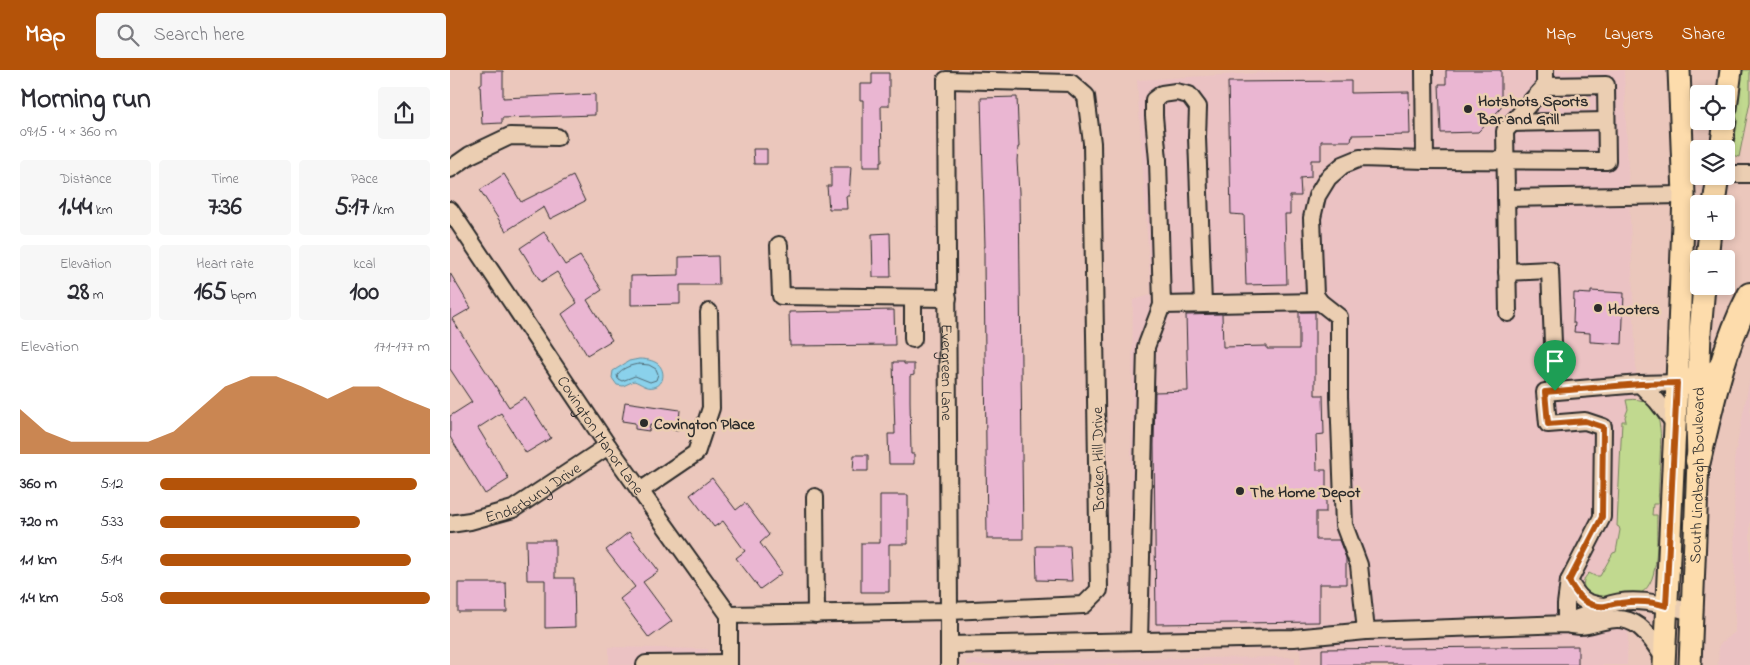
<!DOCTYPE html>
<meta charset="utf-8">
<style>
body{margin:0;font-family:"Indie Flower",sans-serif;background:#f7f7f7;color:#2b2b33;height:100vh;display:flex;flex-direction:column;font-size:19px;white-space:nowrap}
*{box-sizing:border-box;margin:0}
p{font-size:16px;color:#7c7c81}
.icon{flex:none;width:28px;height:28px;fill:none;stroke:currentColor;stroke-width:2;stroke-linecap:round;stroke-linejoin:round}
.map{position:relative;flex:1;overflow:hidden}
.drawer{display:flex;flex-direction:column;background:#fff;width:450px}
.drawer>*{flex:none}
.controls{position:absolute;left:1240px;top:15px;display:grid;gap:10px}
.controls a{display:grid;place-items:center;width:45px;height:45px;border-radius:5px;background:#fff;box-shadow:0 2px 8px #0003;font-size:25px}
.pin{position:absolute;display:grid;place-items:center;width:42px;height:42px;color:#fff;margin:-51px -21px;border-radius:50% 50% 50% 0;rotate:-45deg;box-shadow:0 0 5px #0007}
.pin .icon{rotate:45deg}
.round{display:grid;place-items:center;flex:none;width:52px;height:52px;border-radius:5px;background:#f7f7f7}
.head{display:flex;align-items:center;justify-content:space-between;height:85px;padding:0 20px}
h1{font-size:28px;font-weight:700;line-height:38px}
.stats{display:grid;grid-template-columns:repeat(3,1fr);gap:8px;height:85px;padding:5px 20px}
.stats div{display:grid;align-content:center;border-radius:5px;background:#f7f7f7;text-align:center}
.stats b{font-size:25px;font-weight:700}
.stats small{font-size:14px;font-weight:400}
.stats p{font-size:14px}
.chart{height:140px;padding:10px 20px}
.chart p{display:flex;justify-content:space-between}
.chart svg{width:100%;height:90px;margin-top:5px;fill:#b45309;opacity:.7}
ul{padding:0 20px;list-style:none;font-size:16px}
li{display:grid;grid-template-columns:80px 60px 1fr;align-items:center;height:38px}
li i{height:12px;border-radius:6px;background:#b45309}
header{display:flex;align-items:center;gap:30px;box-sizing:border-box;height:70px;padding:0 25px;background:#b45309;color:#fff}
header strong{font-size:24px}
nav{display:flex;gap:28px;margin-inline-start:auto;font-size:18px}
.search{width:350px;height:45px;background:#f7f7f7;display:flex;align-items:center;gap:12px;box-sizing:border-box;padding:0 18px;border-radius:5px;color:#7c7c81;font-size:19px}
main{display:flex;flex:1;min-height:0}
.map>svg:first-child{display:block}
.built{fill:#ebc2c3}
.green{fill:#c1d98f;stroke:#76825d}
.water{fill:#8ad1eb;stroke:#648f9e}
.lines{fill:none;stroke-linecap:round;stroke-linejoin:round}
.shore{stroke:#516d78;stroke-width:1}
.building{fill:#eab6d2;stroke:#2b2b2b}
.minor-casing{stroke:#2b2b2b;stroke-width:20}
.major-casing{stroke:#2b2b2b;stroke-width:25}
.highway-casing{stroke:#2b2b2b;stroke-width:28}
.minor{stroke:#ebceb2;stroke-width:16}
.major{stroke:#fddcac;stroke-width:21}
.highway{stroke:#fddcac;stroke-width:24}
.route-casing{stroke:#fff;stroke-width:10}
.route{stroke:#b45309;stroke-width:6}
.poi-dot{fill:#2b2b2b;stroke:#ebceb2;stroke-width:2}
.labels{text-anchor:middle;stroke-width:5;stroke-linejoin:round;paint-order:stroke}
.poi-label{font-size:16px;font-weight:bold;fill:#2b2b2b;stroke:#ebceb2;text-anchor:start}
.street-label{font-size:16px;fill:#2b2b2b;stroke:#ebceb2}
</style>
<header>
<strong>Map</strong>
<div class="search"><svg class="icon" aria-label="search" viewBox="0 0 24 24"><circle cx="10" cy="10" r="6"/><path d="M15 15l6 6"/></svg>Search here</div>
<nav><a>Map</a><a>Layers</a><a>Share</a></nav>
</header>
<main>
<section class="drawer">
<div class="head"><div><h1>Morning run</h1><p>09:15 · 4 × 360 m</p></div><a class="round"><svg class="icon" aria-label="share" viewBox="0 0 24 24"><path d="M12 15V3M7 8l5-5 5 5M5 13v7h14v-7"/></svg></a></div>
<div class="stats">
<div><p>Distance</p><b>1.44<small> km</small></b></div>
<div><p>Time</p><b>7:36</b></div>
<div><p>Pace</p><b>5:17<small> /km</small></b></div>
</div>
<div class="stats">
<div><p>Elevation</p><b>28<small> m</small></b></div>
<div><p>Heart rate</p><b>165<small> bpm</small></b></div>
<div><p>kcal</p><b>100</b></div>
</div>
<div class="chart"><p><span>Elevation</span>171–177 m</p>
<svg viewBox="0 0 160 44" preserveAspectRatio="none"><path d="M0 44V22L10 33L20 38L30 38L40 38L50 38L60 33L70 22L80 11L90 6L100 6L110 11L120 17L130 11L140 11L150 17L160 22V44z"/></svg>
</div>
<ul>
<li><b>360 m</b>5:12<i style="width:95%"></i></li>
<li><b>720 m</b>5:33<i style="width:74%"></i></li>
<li><b>1.1 km</b>5:14<i style="width:93%"></i></li>
<li><b>1.4 km</b>5:08<i style="width:100%"></i></li>
</ul>
</section>
<div class="map">
<svg width="1300" height="595" viewBox="0 0 1300 595">
<rect width="100%" height="100%" fill="#ebc7bc"/>
<filter id="ink" filterUnits="userSpaceOnUse"><feTurbulence type="fractalNoise" baseFrequency=".02" numOctaves="2"/><feDisplacementMap in="SourceGraphic" scale="10" xChannelSelector="R" yChannelSelector="G"/><feConvolveMatrix kernelMatrix="1 2 1 2 8 2 1 2 1" color-interpolation-filters="sRGB"/></filter>
<g filter="url(#ink)">
<path class="built" d="M 858,0 L 1174,0 L 1186,299 L 1177,595 L 851,595 L 850,579 L 679,579 L 683,230 L 701,225 L 687,10 Z
M 1300,308 L 1300,595 L 1268,595 L 1269,575 L 1285,562 L 1284,390 Z
M 159,577 L 258,579 L 258,595 L 159,595 Z
M 845,587 L 845,595 L 517,595 L 517,590 Z"/>
<path class="green" d="M 1291,0 L 1300,0 L 1300,32 L 1289,87 L 1282,85 Z
M 1176,330 C 1215,324 1211,364 1210,390 C 1209,404 1209,419 1208,434 L 1203,434 L 1202,445 L 1207,445 C 1206,467 1211,511 1191,523 L 1150,530 L 1135,522 C 1133,513 1132,510 1139,503 L 1145,506 L 1150,506 L 1163,483 L 1166,482 L 1170,460 L 1169,457 L 1167,456 L 1172,351 L 1176,351 L 1175,347 L 1178,339 Z"/>
<path class="water" d="M 189,289 C 195,289 203,290 208,294 C 216,301 214,315 204,317 C 196,319 191,313 184,311 L 173,316 L 167,315 L 162,308 L 163,301 L 179,291 Z"/>
<g class="lines">
<path class="shore" d="M 189,294 L 199,295 L 206,299 L 208,304 L 206,310 L 200,312 L 185,306 L 172,311 L 168,309 L 167,305 C 172,298 181,295 189,294 Z"/>
</g>
<path class="building" d="M 996,0 L 1051,0 L 1051,38 L 1028,62 L 991,63 L 989,14 L 996,14 Z
M 32,1 L 53,1 L 53,28 L 145,24 L 145,45 L 52,48 L 52,53 L 32,54 L 30,14 L 32,14 Z
M 422,3 L 439,3 L 439,36 L 431,36 L 432,92 L 430,92 L 430,97 L 413,97 L 413,30 L 410,30 L 410,14 L 422,14 Z
M 901,11 L 901,23 L 959,22 L 960,64 L 902,65 L 901,71 L 871,71 L 871,90 L 861,90 L 861,107 L 850,108 L 851,126 L 840,126 L 840,144 L 835,144 L 837,214 L 796,215 L 794,145 L 781,144 L 778,12 Z
M 567,27 L 569,77 L 568,77 L 567,91 L 569,122 L 573,469 L 537,469 L 534,191 L 534,177 L 535,177 L 531,28 Z
M 303,79 L 317,79 L 317,94 L 304,94 Z
M 381,97 L 401,97 L 399,126 L 396,126 L 397,139 L 379,139 L 377,116 L 381,116 Z
M 54,104 L 71,132 L 123,106 L 135,131 L 100,149 L 94,137 L 56,161 L 30,120 Z
M 94,162 L 115,195 L 130,186 L 152,220 L 137,230 L 162,270 L 137,285 L 112,244 L 127,233 L 107,202 L 91,212 L 70,178 Z
M 440,163 L 441,207 L 423,207 L 422,164 Z
M 268,186 L 269,215 L 230,215 L 230,234 L 181,235 L 181,206 L 229,205 L 229,187 Z
M 0,203 L 21,238 L 2,249 L 59,337 L 75,327 L 101,368 L 76,383 L 51,343 L 28,358 L 59,409 L 35,424 L 0,367 L 0,346 L 22,332 L 0,299 Z
M 1141,221 L 1174,223 L 1172,274 L 1142,272 L 1140,272 L 1140,263 L 1124,262 L 1125,253 L 1123,253 L 1124,223 L 1141,224 Z
M 444,240 L 445,275 L 340,276 L 339,242 Z
M 849,242 L 865,242 L 865,325 L 873,325 L 874,364 L 866,365 L 867,400 L 876,400 L 876,442 L 866,442 L 866,470 L 889,470 L 896,488 L 896,514 L 869,514 L 869,552 L 706,554 L 704,375 L 705,322 L 738,321 L 736,245 L 772,244 L 773,277 L 817,276 L 817,279 L 849,279 Z
M 443,292 L 454,292 L 454,294 L 464,294 L 464,305 L 460,306 L 460,331 L 461,384 L 464,384 L 464,394 L 439,394 L 438,364 L 445,364 Z
M 175,332 L 230,340 L 228,360 L 200,355 L 199,361 L 185,359 L 185,353 L 172,351 Z
M 404,385 L 418,385 L 418,401 L 403,401 Z
M 262,408 L 286,440 L 295,433 L 319,465 L 310,473 L 332,503 L 310,519 L 286,488 L 295,481 L 273,451 L 264,457 L 240,425 Z
M 430,425 L 458,425 L 458,474 L 439,474 L 439,522 L 411,522 L 411,473 L 430,473 Z
M 179,462 L 209,501 L 193,512 L 222,551 L 199,568 L 170,529 L 185,517 L 156,480 Z
M 76,470 L 105,470 L 105,508 L 124,508 L 125,557 L 95,558 L 95,510 L 77,510 Z
M 586,476 L 620,476 L 622,511 L 587,510 Z
M 8,513 L 56,513 L 57,542 L 8,542 Z
M 1128,576 L 1128,595 L 872,595 L 872,579 Z"/>
<g class="lines">
<g class="minor-casing">
<g id="minor">
<path d="M 974,0 L 975,90"/>
<path d="M 1095,16 L 1156,15 L 1157,91 L 975,90 L 910,88 L 893,95 L 878,108 L 867,126 L 862,148 L 865,225 L 870,232 L 889,247 L 889,327 L 894,455 L 909,495 L 916,561 L 1116,554 C 1135,558 1136,555 1154,551 C 1186,542 1199,565 1214,588"/>
<path d="M 1062,53 L 1156,51"/>
<path d="M 0,99 L 20,85 L 60,66 L 107,67"/>
<path d="M 1276,104 L 1300,104"/>
<path d="M 1056,128 L 1234,125"/>
<path id="s1" d="M 0,140 L 158,376 L 279,545 L 279,595"/>
<path d="M 329,175 L 331,226 L 498,228"/>
<path d="M 1057,202 L 1100,200 L 1105,321"/>
<path d="M 463,228 L 463,269"/>
<path d="M 753,234 L 747,67 L 748,37 L 739,25 L 726,22 L 712,24 L 704,30 L 704,46 L 708,90 L 712,235 L 870,232"/>
<path d="M 1058,243 L 1055,61 L 1095,16 L 1095,0"/>
<path d="M 1190,314 L 1207,331 L 1225,354"/>
<path d="M 190,421 L 246,383 L 261,338 L 259,242"/>
<path d="M 365,427 L 366,544"/>
<path id="s2" d="M 0,454 L 20,451 L 63,439 L 158,376"/>
<path d="M 1119,511 C 1129,529 1134,534 1154,536"/>
<path id="s3" d="M 279,545 L 499,541 L 634,535 L 649,520 L 642,73 L 636,26 L 621,13 L 496,10 L 499,541 L 499,595"/>
<path d="M 1123,550 C 1129,547 1135,546 1141,543 C 1146,542 1150,538 1155,536 C 1183,525 1215,535 1242,542"/>
<path d="M 1116,554 L 1116,534 L 1119,511 L 1152,447 L 1153,357 L 1135,351 L 1098,354 L 1095,322 L 1190,314 L 1227,313"/>
<path d="M 689,571 L 696,277 L 712,235"/>
<path d="M 499,575 L 844,568 L 916,561"/>
<path d="M 195,595 L 196,594 L 279,593"/>
</g>
</g>
<g class="major-casing">
<g id="major">
<path d="M 1276,38 L 1281,0"/>
<path d="M 1271,79 L 1275,51"/>
<path d="M 1264,134 L 1268,106"/>
<path d="M 1257,189 L 1260,161"/>
<path d="M 1214,595 L 1227,313 L 1234,125 L 1229,0"/>
<path id="s4" d="M 1240,595 L 1248,391 L 1247,349 L 1250,263 L 1254,216"/>
</g>
</g>
<g class="highway-casing">
<path id="highway" d="M 1227,313 C 1246,311 1255,310 1271,299
M 1248,391 C 1261,335 1273,277 1300,225"/>
</g>
<use href="#minor" class="minor"/>
<use href="#major" class="major"/>
<use href="#highway" class="highway"/>
</g>
</g>
<g class="lines" filter="url(#ink)">
<g class="route-casing">
<path id="route" d="M 1227,313 L 1216,536 C 1201,531 1186,531 1170,533 C 1165,533 1160,535 1155,536 C 1137,538 1127,526 1119,511 L 1152,447 L 1153,357 L 1135,351 L 1098,354 L 1095,322 L 1190,314 Z"/>
</g>
<use href="#route" class="route"/>
</g>
<g class="poi-dot">
<circle cx="1018" cy="39" r="5"/>
<circle cx="1148" cy="238" r="5"/>
<circle cx="194" cy="353" r="5"/>
<circle cx="790" cy="421" r="5"/>
</g>
<g class="labels">
<g class="poi-label">
<text x="1028" y="36">Hotshots Sports<tspan x="1028" dy="18">Bar and Grill</tspan></text>
<text x="1158" y="244">Hooters</text>
<text x="204" y="359">Covington Place</text>
<text x="800" y="427">The Home Depot</text>
</g>
<g class="street-label">
<text dy="6" stroke="none"><textPath href="#s3" startOffset="1308">Evergreen Lane</textPath></text>
<text dy="6" stroke="none"><textPath href="#s1" startOffset="271">Covington Manor Lane</textPath></text>
<text transform="translate(647 389) rotate(-91)" y="6">Broken Hill Drive</text>
<text dy="6" stroke="none"><textPath href="#s4" startOffset="190">South Lindbergh Boulevard</textPath></text>
<text dy="6" stroke="none"><textPath href="#s2" startOffset="90">Enderbury Drive</textPath></text>
</g>
</g>
</svg>
<div class="controls">
<a><svg class="icon" aria-label="locate" viewBox="0 0 24 24"><circle cx="12" cy="12" r="6"/><path d="M12 2v4M12 18v4M2 12h4M18 12h4"/></svg></a>
<a><svg class="icon" aria-label="layers" viewBox="0 0 24 24"><path d="M12 4l9 5-9 5-9-5zM3 14l9 5 9-5"/></svg></a>
<a>+</a>
<a>−</a>
</div>
<div class="pin" style="left:1105px;top:321px;background:#1e9e55"><svg class="icon" aria-label="arrive" viewBox="0 0 24 24"><path d="M6 21V4h12l-3 4 3 4H6"/></svg></div>
</div>
</main>
